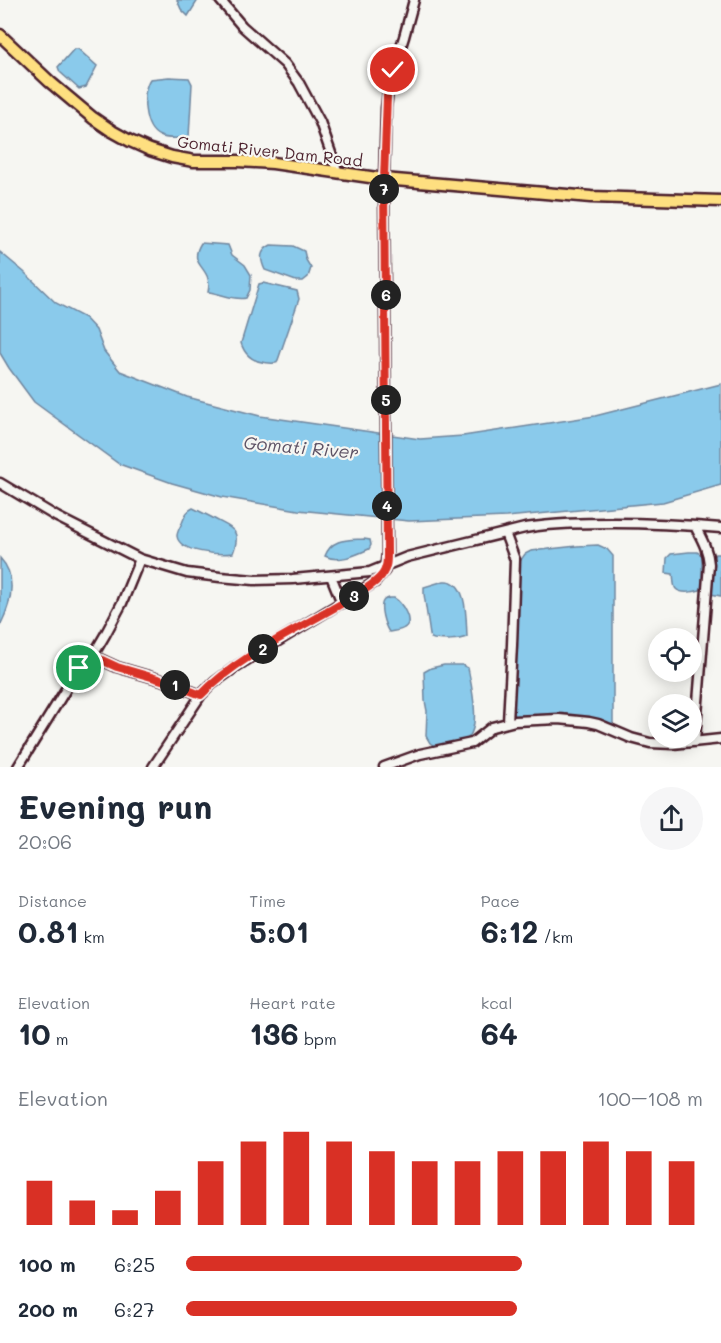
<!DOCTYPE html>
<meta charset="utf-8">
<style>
body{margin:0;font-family:Mali,sans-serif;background:#f6f6f7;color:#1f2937;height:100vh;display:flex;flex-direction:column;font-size:22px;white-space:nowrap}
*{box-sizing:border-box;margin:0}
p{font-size:20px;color:#747a83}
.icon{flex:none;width:33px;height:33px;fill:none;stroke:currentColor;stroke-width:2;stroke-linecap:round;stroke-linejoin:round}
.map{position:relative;height:767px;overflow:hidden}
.details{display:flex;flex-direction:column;background:#fff;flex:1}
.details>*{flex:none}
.controls{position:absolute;left:648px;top:628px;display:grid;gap:12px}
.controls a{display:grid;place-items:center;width:54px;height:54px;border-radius:50%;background:#fff;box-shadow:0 3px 15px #0003;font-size:30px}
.pin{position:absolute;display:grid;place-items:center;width:51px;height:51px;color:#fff;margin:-26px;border:3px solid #fff;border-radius:50%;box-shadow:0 2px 6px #0007}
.km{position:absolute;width:30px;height:30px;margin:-15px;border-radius:50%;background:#222;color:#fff;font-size:16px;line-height:30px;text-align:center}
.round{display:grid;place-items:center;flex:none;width:63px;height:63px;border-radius:32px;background:#f6f6f7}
.overview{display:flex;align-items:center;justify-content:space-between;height:102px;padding:0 18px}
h1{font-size:33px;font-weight:700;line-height:45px}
.metrics{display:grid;grid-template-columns:repeat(3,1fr);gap:9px;height:102px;padding:6px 18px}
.metrics div{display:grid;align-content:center}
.metrics b{font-size:30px;font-weight:700}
.metrics small{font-size:16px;font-weight:400}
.metrics p{font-size:16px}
.chart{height:168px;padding:12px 18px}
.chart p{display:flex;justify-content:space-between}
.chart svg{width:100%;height:108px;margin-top:6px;stroke:#d93025;stroke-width:6}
ul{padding:0 18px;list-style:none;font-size:20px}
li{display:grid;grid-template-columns:96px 72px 1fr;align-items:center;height:45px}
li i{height:15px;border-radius:8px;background:#d93025}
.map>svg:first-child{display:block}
.water{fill:#8acaeb;stroke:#70869e;stroke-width:1.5}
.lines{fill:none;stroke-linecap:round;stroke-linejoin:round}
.minor-casing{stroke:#4a1f2b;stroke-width:13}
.major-casing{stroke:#4a1f2b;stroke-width:15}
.minor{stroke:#f6f6f2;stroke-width:8}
.major{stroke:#fedf80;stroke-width:10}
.route-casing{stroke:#fff;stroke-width:12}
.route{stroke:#d93025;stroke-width:8}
.labels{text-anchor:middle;stroke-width:4.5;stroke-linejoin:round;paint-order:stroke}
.street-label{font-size:16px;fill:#4a1f2b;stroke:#f6f6f2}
.water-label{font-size:18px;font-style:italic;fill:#5d5265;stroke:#f6f6f2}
</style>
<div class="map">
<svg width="721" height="767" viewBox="0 0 721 767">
<rect width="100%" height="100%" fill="#f6f6f2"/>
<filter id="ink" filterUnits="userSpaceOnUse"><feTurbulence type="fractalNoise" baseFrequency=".0167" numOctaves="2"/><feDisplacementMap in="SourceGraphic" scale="12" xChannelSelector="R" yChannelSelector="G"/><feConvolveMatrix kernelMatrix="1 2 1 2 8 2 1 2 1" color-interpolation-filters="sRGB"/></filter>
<g filter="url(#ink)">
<path class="water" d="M 177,0 L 198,0 L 188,16 L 181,9 Z
M 74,49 L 78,49 L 97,66 L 86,87 L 79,89 L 60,72 L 58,67 Z
M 169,77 L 189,78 L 192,84 L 189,137 C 181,138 168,140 160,136 C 143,129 141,92 150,79 Z
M 201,243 L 228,245 L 232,255 L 245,265 L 251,275 L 250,290 L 246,298 C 235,301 220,293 208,292 C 214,266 186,267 201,243 Z
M 271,245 L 293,246 L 304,251 L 306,260 L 311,268 L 308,277 L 303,281 L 296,281 L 265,270 C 260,259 259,251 271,245 Z
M 0,252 L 24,272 L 56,303 L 85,318 L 96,330 L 104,351 L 120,371 L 187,397 L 260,416 L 420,439 L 463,436 L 595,416 L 721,384 L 721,485 L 663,502 L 506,517 L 409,521 L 298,510 L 222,497 L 172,483 L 119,464 L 34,402 L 9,368 L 0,353 Z
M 263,283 L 297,291 L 299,299 L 278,360 L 276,363 C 260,364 246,360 241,343 L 258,287 L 259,284 Z
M 193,508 C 199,511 205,514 211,517 C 229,528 243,527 233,553 C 221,555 179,553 177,536 C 177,532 180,527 182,523 C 185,516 186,511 193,508 Z
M 364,539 L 370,540 L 371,545 L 369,549 C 356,555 338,563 325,556 C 332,538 347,540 364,539 Z
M 598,545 L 607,549 L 613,556 L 613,724 L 560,716 L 535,716 L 515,718 L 512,712 L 518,564 L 525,554 L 531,551 L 577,546 Z
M 689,552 L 697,552 L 702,555 L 702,587 L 700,590 C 694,592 681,594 676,589 C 673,586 674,578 673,574 L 666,573 L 667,558 L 671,554 Z
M 715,554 L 721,554 L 721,596 L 711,594 L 710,590 L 711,560 Z
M 0,558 C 18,577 11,604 0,626 Z
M 444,581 C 468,579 466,620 467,637 C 456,641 445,640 434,639 L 431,638 L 430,635 L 424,594 L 424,587 Z
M 389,598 L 394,598 C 401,602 415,622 404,628 C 400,631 393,631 389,632 C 385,626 378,606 384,600 C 385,599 387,599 389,598 Z
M 444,665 L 462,665 L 468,668 C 471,684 483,732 464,741 C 456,744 445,745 436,747 L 430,743 L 426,736 L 427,711 L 425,701 L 424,672 L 431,668 Z"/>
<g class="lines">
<g class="minor-casing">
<path id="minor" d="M 220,0 L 242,26 L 285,64 L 299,83 L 320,122 L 338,173
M 0,483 L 57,517 L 140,559 L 187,573 L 220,577 L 254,580 L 293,579 L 370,572 L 407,557 L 525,528 C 555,523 584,523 614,523 C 650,523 685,525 721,528
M 695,526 C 701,538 708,549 709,564 L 695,740
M 505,533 L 515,560 L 512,645 L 508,722
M 331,576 L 342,603
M 93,656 L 117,667 L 165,681 L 201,695
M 18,767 L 79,668 L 91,659 L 105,635 L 122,603 L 140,559
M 153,767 L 201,695 L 212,684 L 237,666 L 375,582 L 385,570 L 387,553 L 384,179 L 386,108 L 389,84 L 404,37 L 414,0
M 384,767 L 420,754 L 472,743 L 492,727 L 515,721 L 559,719 L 589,722 L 598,724 L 631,738 L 650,743 L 673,744 L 721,739"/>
</g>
<g class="major-casing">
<path id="major" d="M 0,35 L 50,82 L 93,118 L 112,131 L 130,141 L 150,150 L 172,157 L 194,161 L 238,161 L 273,163 L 384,179 L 591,197 L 721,201"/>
</g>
<use href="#minor" class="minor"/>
<use href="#major" class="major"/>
</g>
</g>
<g class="lines" filter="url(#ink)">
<g class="route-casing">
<path id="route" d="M 79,668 L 93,656 L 117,667 L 165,681 L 201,695 C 234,660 290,633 332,609 C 346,601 373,587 382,575 C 387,568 387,561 387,553 L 384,179 L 387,96 L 393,70"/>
</g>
<use href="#route" class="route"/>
</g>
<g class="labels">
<g class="street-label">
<text transform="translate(270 151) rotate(6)" y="6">Gomati River Dam Road</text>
</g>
<g class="water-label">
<text transform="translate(301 448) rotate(5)" y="6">Gomati River</text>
</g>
</g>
</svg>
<div class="controls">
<a><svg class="icon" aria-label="locate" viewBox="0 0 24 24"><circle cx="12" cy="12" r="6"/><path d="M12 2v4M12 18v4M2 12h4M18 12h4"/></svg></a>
<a><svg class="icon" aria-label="layers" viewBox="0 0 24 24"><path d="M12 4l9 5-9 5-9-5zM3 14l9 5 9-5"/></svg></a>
</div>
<div class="pin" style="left:79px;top:668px;background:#1e9e55"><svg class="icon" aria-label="arrive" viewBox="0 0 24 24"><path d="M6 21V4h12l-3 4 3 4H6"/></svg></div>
<div class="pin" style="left:393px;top:70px;background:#d93025"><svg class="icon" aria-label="check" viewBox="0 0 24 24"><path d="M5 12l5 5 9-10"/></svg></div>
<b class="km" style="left:175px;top:685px">1</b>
<b class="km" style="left:263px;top:649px">2</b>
<b class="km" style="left:354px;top:596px">3</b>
<b class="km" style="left:387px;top:506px">4</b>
<b class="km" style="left:386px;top:400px">5</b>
<b class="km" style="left:386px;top:295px">6</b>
<b class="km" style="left:384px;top:189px">7</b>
</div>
<section class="details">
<div class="overview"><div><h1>Evening run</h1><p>20:06</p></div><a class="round"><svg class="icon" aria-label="share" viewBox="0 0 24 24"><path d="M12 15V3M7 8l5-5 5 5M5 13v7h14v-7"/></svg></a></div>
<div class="metrics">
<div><p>Distance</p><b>0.81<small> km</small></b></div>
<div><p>Time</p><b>5:01</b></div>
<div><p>Pace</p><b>6:12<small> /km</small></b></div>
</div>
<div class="metrics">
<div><p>Elevation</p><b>10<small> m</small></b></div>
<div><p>Heart rate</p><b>136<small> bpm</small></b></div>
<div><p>kcal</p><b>64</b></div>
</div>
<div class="chart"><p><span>Elevation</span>100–108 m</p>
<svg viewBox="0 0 160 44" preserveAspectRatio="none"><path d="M5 44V26M15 44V34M25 44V38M35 44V30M45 44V18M55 44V10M65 44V6M75 44V10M85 44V14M95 44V18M105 44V18M115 44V14M125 44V14M135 44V10M145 44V14M155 44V18"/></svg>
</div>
<ul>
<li><b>100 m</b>6:25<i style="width:65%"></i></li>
<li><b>200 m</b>6:27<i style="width:64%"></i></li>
</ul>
</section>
